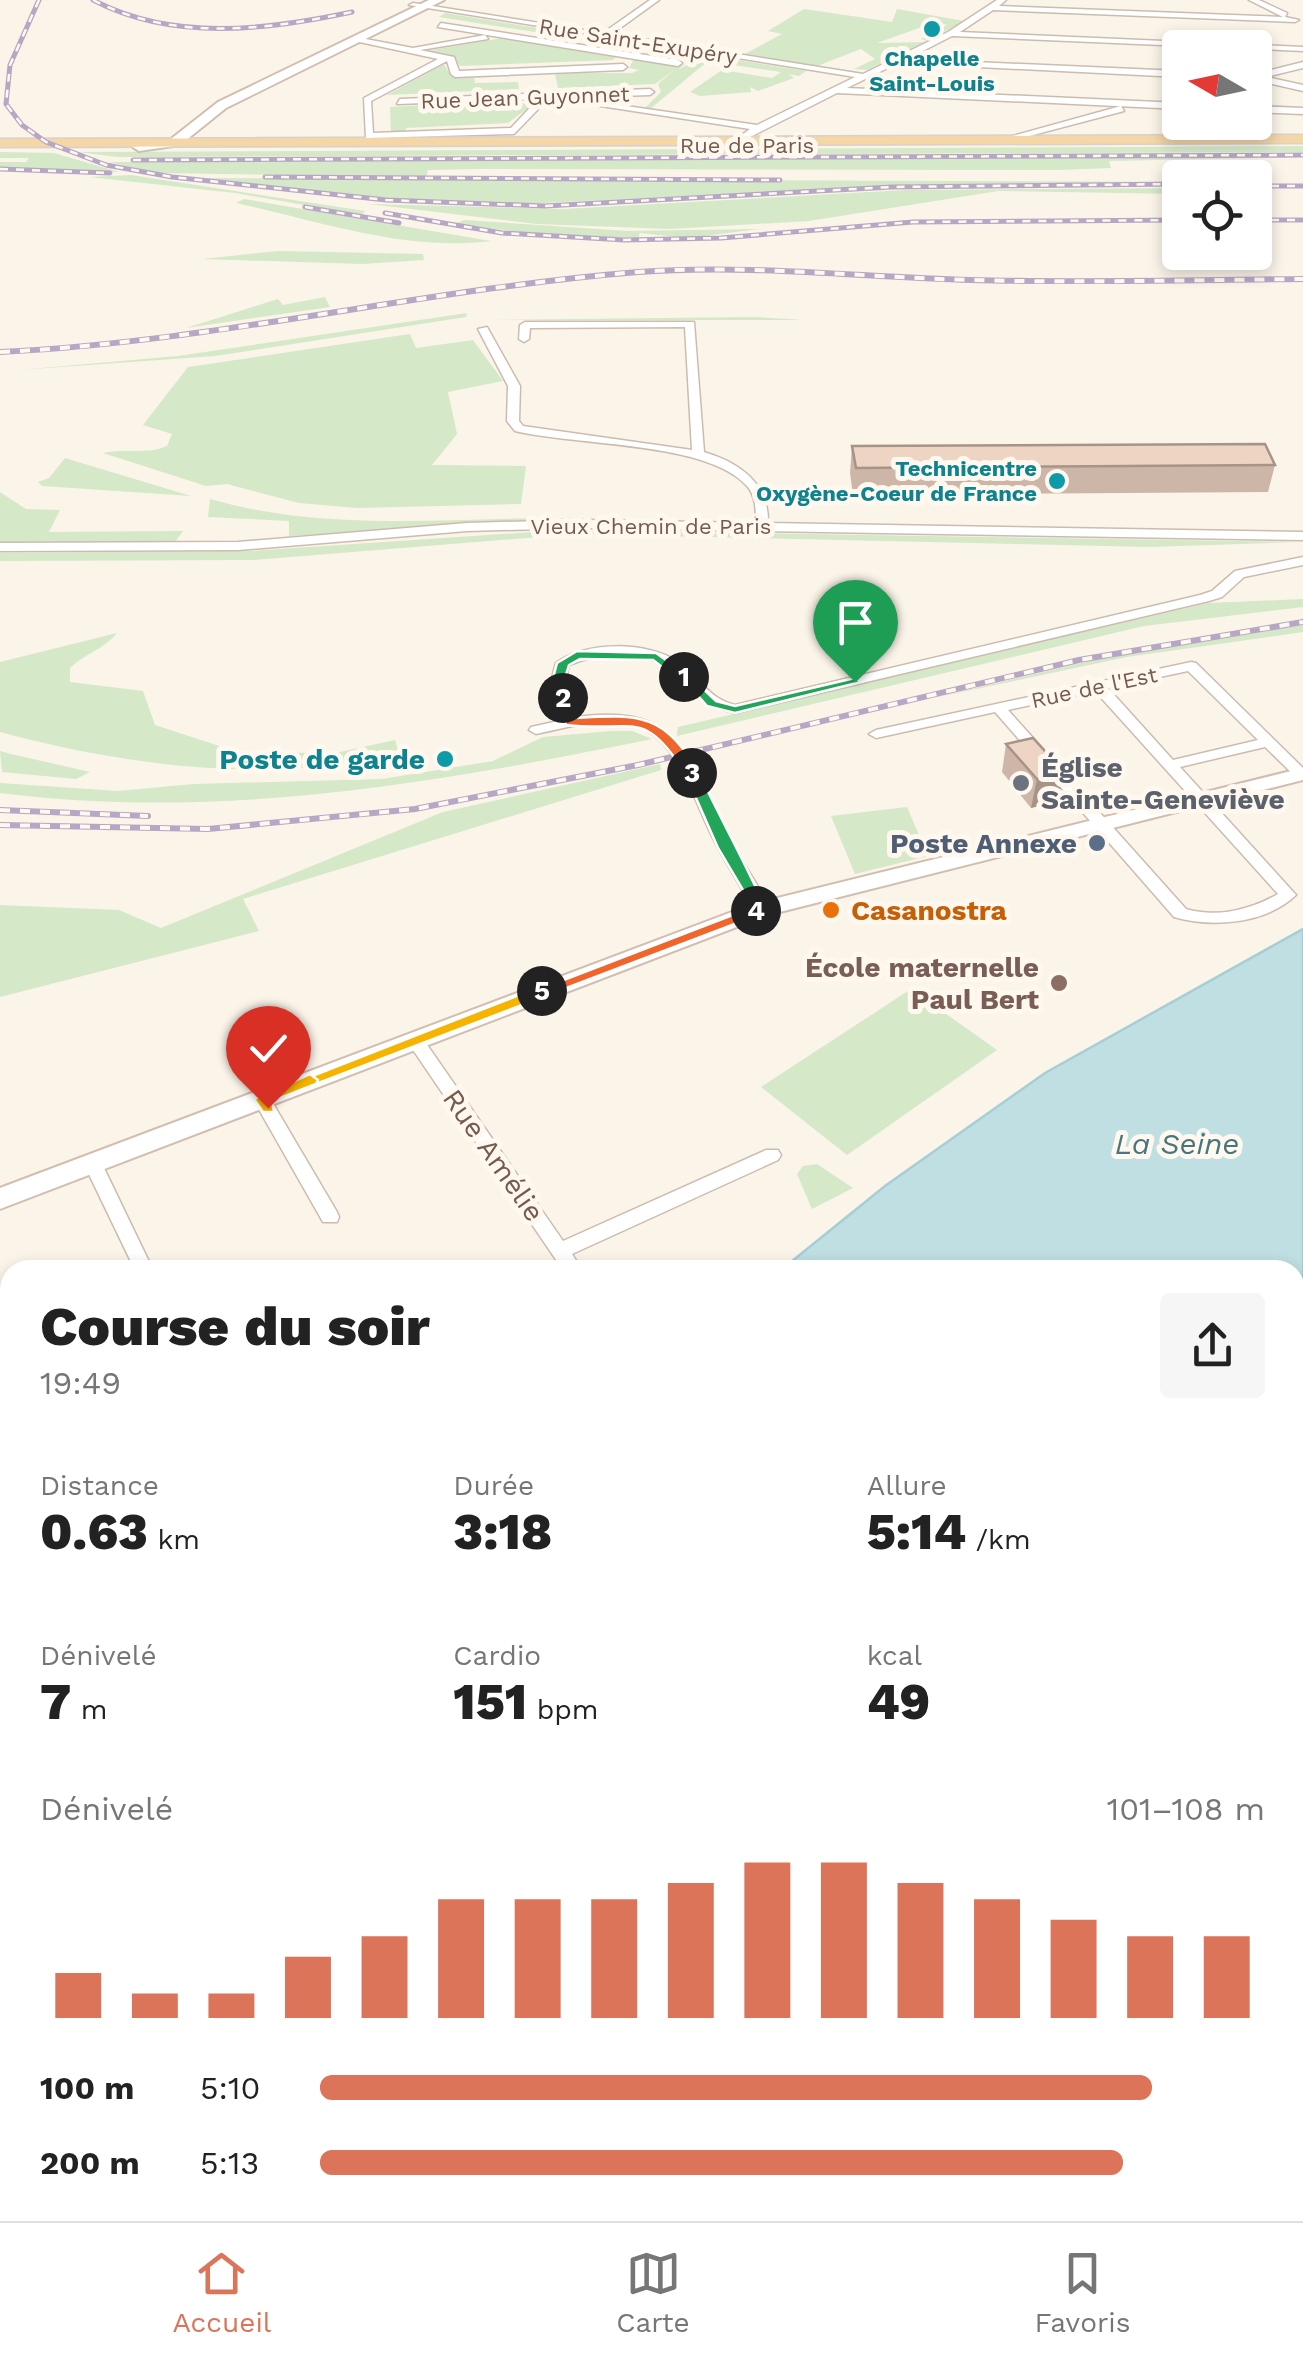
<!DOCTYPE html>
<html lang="fr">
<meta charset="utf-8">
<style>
body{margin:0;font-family:"Work Sans",sans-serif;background:#f6f6f6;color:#222;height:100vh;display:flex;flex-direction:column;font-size:38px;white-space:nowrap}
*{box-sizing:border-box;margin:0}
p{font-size:32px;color:#767676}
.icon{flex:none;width:55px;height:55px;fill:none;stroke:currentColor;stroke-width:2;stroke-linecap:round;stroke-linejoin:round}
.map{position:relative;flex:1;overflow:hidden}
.sheet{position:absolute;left:0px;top:1260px;width:1305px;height:962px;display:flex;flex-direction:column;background:#fff;border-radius:30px 30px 0 0;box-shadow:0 5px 15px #0003}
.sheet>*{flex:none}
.needle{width:65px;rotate:279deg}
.fabs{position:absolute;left:1162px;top:30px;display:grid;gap:20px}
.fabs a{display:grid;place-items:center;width:110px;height:110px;border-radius:10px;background:#fff;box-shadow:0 5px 15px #0003;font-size:50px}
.pin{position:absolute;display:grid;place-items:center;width:85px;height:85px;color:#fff;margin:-102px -42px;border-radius:50% 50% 50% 0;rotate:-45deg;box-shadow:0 0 10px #0007}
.pin .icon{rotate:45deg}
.km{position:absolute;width:50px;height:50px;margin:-25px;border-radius:50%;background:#222;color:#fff;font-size:28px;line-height:50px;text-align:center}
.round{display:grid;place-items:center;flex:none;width:105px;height:105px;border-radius:10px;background:#f6f6f6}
.overview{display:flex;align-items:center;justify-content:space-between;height:170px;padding:0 40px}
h1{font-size:55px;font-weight:800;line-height:75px}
.stats{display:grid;grid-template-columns:repeat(3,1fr);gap:15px;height:170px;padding:10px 40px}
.stats div{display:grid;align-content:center}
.stats b{font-size:50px;font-weight:800}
.stats small{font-size:28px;font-weight:400}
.stats p{font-size:28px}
.chart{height:280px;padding:20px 40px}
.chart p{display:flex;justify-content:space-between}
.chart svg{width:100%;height:180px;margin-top:10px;stroke:#db7458;stroke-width:6}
ul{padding:0 40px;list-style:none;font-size:32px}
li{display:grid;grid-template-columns:160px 120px 1fr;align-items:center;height:75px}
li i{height:25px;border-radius:12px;background:#db7458}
.dock{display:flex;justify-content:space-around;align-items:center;height:140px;border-top:2px solid #e0e0e0;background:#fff;font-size:28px;color:#767676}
.dock a{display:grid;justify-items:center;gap:5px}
.dock .selected{color:#db7458}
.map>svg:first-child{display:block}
.green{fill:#d5e8c8}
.water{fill:#bfdfe3;stroke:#a6ced4;stroke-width:2.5}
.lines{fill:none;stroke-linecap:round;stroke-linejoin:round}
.street-casing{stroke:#ccbcb0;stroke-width:3}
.secondary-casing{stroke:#d1beb0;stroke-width:4}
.primary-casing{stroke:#d8d1cd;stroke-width:3}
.street{fill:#fff;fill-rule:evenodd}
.secondary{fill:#fff;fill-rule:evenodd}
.primary{fill:#f4d6a7;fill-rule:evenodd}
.rail-far1-casing{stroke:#b7a7c5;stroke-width:5}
.rail-casing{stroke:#b7a7c5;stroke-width:6}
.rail-far1{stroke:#fef8ef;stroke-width:2.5;stroke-dasharray:8;stroke-linecap:butt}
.rail{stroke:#fef8ef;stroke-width:4;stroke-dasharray:10;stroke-linecap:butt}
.wall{fill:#cdb6a8}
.shaded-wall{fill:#a79488}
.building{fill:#eed4c3;stroke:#a79488;stroke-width:2.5}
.split-1{fill:#22a559;stroke:#fff;stroke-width:2.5}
.split-2{fill:#22a559;stroke:#fff;stroke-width:2.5}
.split-3{fill:#f0652b;stroke:#fff;stroke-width:2.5}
.split-4{fill:#22a559;stroke:#fff;stroke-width:2.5}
.split-5{fill:#f0652b;stroke:#fff;stroke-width:2.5}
.split-6{fill:#f5b400;stroke:#fff;stroke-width:2.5}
.split-7{fill:#f5b400;stroke:#fff;stroke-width:2.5}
.culture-dot{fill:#0f9aa8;stroke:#fef8ef;stroke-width:4}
.worship-dot{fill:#6b7280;stroke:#fef8ef;stroke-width:4}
.service-dot{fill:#5c6f8a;stroke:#fef8ef;stroke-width:4}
.food-dot{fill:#e8710a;stroke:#fef8ef;stroke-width:4}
.education-dot{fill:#8d6e63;stroke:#fef8ef;stroke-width:4}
.labels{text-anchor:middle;stroke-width:10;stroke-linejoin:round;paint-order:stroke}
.far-street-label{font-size:22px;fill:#745b4e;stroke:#fef8ef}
.far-culture-label{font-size:22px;font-weight:bold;fill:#0d838f;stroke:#fef8ef}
.culture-label{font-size:28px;font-weight:bold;fill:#0d838f;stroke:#fef8ef;text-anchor:end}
.worship-label{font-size:28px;font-weight:bold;fill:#5b616d;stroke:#fef8ef;text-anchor:start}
.service-label{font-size:28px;font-weight:bold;fill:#4e5e75;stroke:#fef8ef;text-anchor:end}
.food-label{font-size:28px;font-weight:bold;fill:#c56008;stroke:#fef8ef;text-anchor:start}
.education-label{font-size:28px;font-weight:bold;fill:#785e54;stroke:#fef8ef;text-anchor:end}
.street-label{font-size:28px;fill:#745b4e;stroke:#fef8ef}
.water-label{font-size:30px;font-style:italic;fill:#47767f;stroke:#fef8ef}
</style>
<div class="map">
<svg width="1303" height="2221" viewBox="0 0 1303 2221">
<rect width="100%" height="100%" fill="#fbf4e9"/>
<path class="green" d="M 804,9 L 892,22 L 897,9 L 964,21 L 927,41 L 921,39 L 947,25 L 936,22 L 877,43 L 925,42 L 867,70 L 854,69 L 875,59 L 861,49 L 817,66 L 745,54 L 782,34 L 768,31 Z
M 445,13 L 698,54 L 693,57 L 439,17 Z
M 502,38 L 613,53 L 618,55 L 613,60 L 460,66 L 454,57 L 426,51 Z
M 705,55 L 714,56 L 650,109 L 644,109 L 661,92 L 658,84 L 674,70 L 655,84 L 558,88 L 555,73 L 632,73 L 639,70 L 629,68 L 634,59 L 679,67 L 686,63 L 678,70 Z
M 731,59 L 806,71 L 799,76 L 788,74 L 794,78 L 758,91 L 750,87 L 751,92 L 700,96 L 690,92 L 722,70 L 772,78 L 781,72 L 726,64 Z
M 444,64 L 451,76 L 474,78 L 475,83 L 518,82 L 519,89 L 387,95 Z
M 531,98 L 540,99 L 508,123 L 406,128 L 405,133 L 391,134 L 390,107 L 426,105 L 423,103 C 455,99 503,121 531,98 Z
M 1303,146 L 1303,152 L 117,157 L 78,152 Z
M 0,152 L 54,153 L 119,172 L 0,168 L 0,162 L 26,162 L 29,158 L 0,158 Z
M 1303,157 L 1109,161 L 1111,168 L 1058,170 L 479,169 L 428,170 L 426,177 L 158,173 L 109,162 Z
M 131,175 L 365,211 L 361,215 L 235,193 L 89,177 Z
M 196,178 L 1180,182 L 1180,183 L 897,186 L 522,204 L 373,199 Z
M 1180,188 L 1180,194 L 998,191 L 809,221 L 670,229 L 537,224 L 369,204 L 564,209 L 906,190 Z
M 244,199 L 491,241 C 405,252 319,221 236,203 Z
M 464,220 L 628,231 L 760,229 L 687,238 L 640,233 L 638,238 L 535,234 L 456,224 Z
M 277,251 L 423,254 L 424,260 L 362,264 L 203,259 Z
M 325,297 L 330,307 L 186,328 L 278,299 L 283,305 Z
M 467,313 L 466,317 L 215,356 L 19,370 L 178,356 Z
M 754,317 L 803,320 L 485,320 Z
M 410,334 L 416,348 L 473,340 L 503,381 L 448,392 L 457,434 L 432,465 L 526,466 L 521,504 L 357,508 L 299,503 L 227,484 L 206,486 L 103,453 C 125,448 147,455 167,446 L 172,434 L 143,425 L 188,367 Z
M 65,458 L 191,496 L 42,486 L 38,482 L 49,478 Z
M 0,492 L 26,509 L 60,510 L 49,532 L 183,531 L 175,542 L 0,542 Z
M 210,499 C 329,533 453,517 576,518 L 289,536 L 289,521 L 208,517 Z
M 562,530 L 1298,542 L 1150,547 L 576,534 L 253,560 L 0,561 L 0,553 L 251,551 Z
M 1303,599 L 1303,607 L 1144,626 L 677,736 L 678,727 L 1208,603 Z
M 1303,625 L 1303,632 L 1127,657 L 934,698 L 1132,651 Z
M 117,633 C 104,649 86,653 70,668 L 70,682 L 143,691 L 155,725 L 244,754 L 340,752 L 395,740 L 399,753 C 270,785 127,766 0,732 L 0,662 Z
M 611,731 L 632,731 L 652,739 C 437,783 219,821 0,793 L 0,783 L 118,791 L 194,784 L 382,779 L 493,761 L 543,737 Z
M 0,751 L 11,754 L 90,772 L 76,779 L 2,772 Z
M 660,764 L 661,770 L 243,899 L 259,931 L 0,997 L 0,905 L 119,910 L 161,928 L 443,812 Z
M 907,807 L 928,856 L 855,874 L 831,816 Z
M 911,989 L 997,1050 L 847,1155 L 761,1087 Z
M 817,1164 L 853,1188 L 812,1209 L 797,1174 L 803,1166 Z
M 1303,1659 L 1303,1880 L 1295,1872 L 1295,1668 Z
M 759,2212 L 1142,2212 L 1159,2221 L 751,2221 Z
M 482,2213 L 696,2212 L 696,2213 L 688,2221 L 476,2221 Z"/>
<path class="water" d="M 1303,929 L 1303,1425 L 1295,1432 L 1295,1270 L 781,1270 L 885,1186 L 1045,1073 Z
M 10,1952 L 10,2212 L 482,2213 L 476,2221 L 0,2221 L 0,1960 Z"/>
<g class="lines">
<g class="street-casing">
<path id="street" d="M 650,0 L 659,0 L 612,34 L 863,74 L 948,32 L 997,0 L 1006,0 L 999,6 L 1283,17 L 1249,0 L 1259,0 L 1287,13 L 1285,17 L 1299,20 L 1295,22 L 993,10 L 960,32 L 1303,47 L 1303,51 L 952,36 L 907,59 L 1180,71 L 1180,77 L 898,63 L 847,88 L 1180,103 L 1180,109 L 837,93 L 748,138 L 747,146 L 742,149 L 737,146 L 739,137 L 750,129 L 581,103 L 585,100 L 757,125 L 855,77 L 409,5 L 413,3 L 603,33 Z
M 441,23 L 678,60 L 682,63 L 678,66 L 438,27 Z
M 485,35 L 488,39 L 420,50 L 454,57 L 459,71 L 623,64 L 627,67 L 623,70 L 455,77 L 451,74 L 447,61 L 371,101 L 373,133 L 511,128 L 538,99 L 397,104 L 400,99 L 650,89 L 654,92 L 650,95 L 554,98 L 545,102 L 514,134 L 366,138 L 364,98 L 438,59 L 355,41 L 355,37 L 413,48 Z
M 1303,62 L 1303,68 L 1266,77 L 1303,85 L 1303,91 L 1255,80 L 1255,74 Z
M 1121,106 L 1124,111 L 1003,143 L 998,140 Z
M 1255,106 L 1303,108 L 1303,114 L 1255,112 Z
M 525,322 L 694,322 L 704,452 C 740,463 769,483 768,523 L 1303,532 L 1303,540 L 581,528 L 467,531 L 238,550 L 0,551 L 0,543 L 238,542 L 467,523 L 581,520 L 756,523 C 756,511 756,496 747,486 C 707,441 576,446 515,431 L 507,421 L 508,386 L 478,329 L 487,327 L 520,386 L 519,421 L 523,426 L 692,450 L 685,327 L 530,328 L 529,339 L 524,342 L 519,339 L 520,325 Z
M 1303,557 L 1303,565 L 1244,577 L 1222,597 L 1209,601 L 735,713 C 700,706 696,689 670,669 C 643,649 598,653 569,665 L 566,678 L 577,717 C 678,703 687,754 725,832 C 737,855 753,876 765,899 L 769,909 L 761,914 L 755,913 C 742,887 726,864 713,838 C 694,802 679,740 636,725 C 605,715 567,728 536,734 L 529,730 L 531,727 L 563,720 L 552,678 L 556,663 C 585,641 648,641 678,662 C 699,677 709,699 735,705 L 1200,595 L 1212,591 L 1235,571 Z
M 1191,662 L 1196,663 L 1303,768 L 1303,778 L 1296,777 L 1265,747 L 1180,767 L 1296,895 C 1266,924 1212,928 1174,917 L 995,712 L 876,738 L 869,734 L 876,730 ZM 1188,671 L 1258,740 L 1173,760 L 1108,688 ZM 1095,691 L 1278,894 C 1250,910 1217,918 1186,909 L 1008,710 Z
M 415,1034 L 421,1036 L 563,1241 L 766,1150 L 778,1150 L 781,1155 L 778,1160 L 572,1254 L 582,1270 L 563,1270 L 409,1044 L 407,1040 L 409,1036 Z
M 262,1093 L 268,1095 L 337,1212 L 339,1217 L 337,1222 L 323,1222 L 253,1099 Z
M 93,1157 L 99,1159 L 102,1164 L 153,1270 L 135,1270 L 84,1164 L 87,1159 Z"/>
</g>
<g class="secondary-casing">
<path id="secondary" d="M 429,0 L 444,0 L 226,108 L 180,145 L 139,151 L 133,147 L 171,139 L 218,102 Z
M 1303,768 L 1303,780 L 768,915 L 0,1209 L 0,1188 L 753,904 Z"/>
</g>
<g class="primary-casing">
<path id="primary" d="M 1303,135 L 1303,143 L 0,147 L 0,139 Z"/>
</g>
<use href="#street" class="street"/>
<use href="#secondary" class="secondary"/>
<use href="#primary" class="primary"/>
<g class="rail-far1-casing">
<path id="rail-far1" d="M 39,0 L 10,65 L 6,104 L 22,125 L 46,142 L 106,165 L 172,177 L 386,200 L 545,206 L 892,187 L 1180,184
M 93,0 C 173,42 267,30 352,12
M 133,160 L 1303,155
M 0,169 L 110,173
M 265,177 L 780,180
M 1255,186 L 1303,186
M 305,207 L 399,223
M 385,213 L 502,233 L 624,240 L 721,238 L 913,222 L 1180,220
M 1255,220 L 1303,220"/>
</g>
<g class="rail-casing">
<path id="rail" d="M 0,352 C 215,342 424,289 638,272 C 748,264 859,277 970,280 C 1081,283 1192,280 1303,279
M 0,810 L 148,816
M 0,825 L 208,829 L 415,809 L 638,765 L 1079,660 L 1303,622"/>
</g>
<use href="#rail-far1" class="rail-far1"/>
<use href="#rail" class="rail"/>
</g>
<path class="wall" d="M 852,446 L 1275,465 L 1268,492 L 853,495 L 850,473 Z
M 1006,744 L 1058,801 L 1031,808 L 1002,772 Z"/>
<path class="shaded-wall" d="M 1064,772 L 1058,801 L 1031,808 L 1037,779 Z"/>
<path class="building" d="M 1265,444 L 1275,465 L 856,468 L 852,446 Z
M 1033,738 L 1064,772 L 1037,779 L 1006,744 Z"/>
<path class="split-1" d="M 679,674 L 688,674 L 716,701 L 735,706 L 855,678 L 861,682 L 735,713 L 707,706 Z"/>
<path class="split-2" d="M 577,651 L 656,653 L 690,677 L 679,680 L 653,660 L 580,659 L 569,665 L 565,678 L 570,698 L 559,701 L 553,678 L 557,663 Z"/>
<path class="split-3" d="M 559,696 L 568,696 L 576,718 C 642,714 664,714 699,773 L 687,776 C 643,706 635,733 566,725 Z"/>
<path class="split-4" d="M 692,769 L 699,773 C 708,794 767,904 766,912 L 756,916 L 748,911 L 753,907 L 718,848 L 685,773 Z"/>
<path class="split-5" d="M 756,906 L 763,911 L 761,914 L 548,995 L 535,991 Z"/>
<path class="split-6" d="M 542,986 L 548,987 L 548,995 L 316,1084 L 302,1080 Z"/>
<path class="split-7" d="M 310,1074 L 318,1080 L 316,1084 L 272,1101 L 274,1112 L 263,1112 L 254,1099 Z"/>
<g class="culture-dot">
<circle cx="932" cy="29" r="10"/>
<circle cx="1057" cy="481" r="10"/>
<circle cx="445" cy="759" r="10"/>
</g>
<circle class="worship-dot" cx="1021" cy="783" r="10"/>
<circle class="service-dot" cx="1097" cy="843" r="10"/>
<circle class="food-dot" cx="831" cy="910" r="10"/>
<circle class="education-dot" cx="1059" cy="983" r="10"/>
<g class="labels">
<g class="far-street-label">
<text transform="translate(638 41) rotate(9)" y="8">Rue Saint-Exupéry</text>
<text transform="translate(525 97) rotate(-2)" y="8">Rue Jean Guyonnet</text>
<text x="747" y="153">Rue de Paris</text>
<text x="651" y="534">Vieux Chemin de Paris</text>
<text transform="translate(1094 687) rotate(-12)" y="8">Rue de l'Est</text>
</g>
<g class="far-culture-label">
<text x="932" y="66">Chapelle<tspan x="932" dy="25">Saint-Louis</tspan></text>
<text x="1037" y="476" text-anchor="end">Technicentre<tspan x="1037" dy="25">Oxygène-Coeur de France</tspan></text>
</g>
<g class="culture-label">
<text x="425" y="769">Poste de garde</text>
</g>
<g class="worship-label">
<text x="1041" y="777">Église<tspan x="1041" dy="32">Sainte-Geneviève</tspan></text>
</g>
<g class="service-label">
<text x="1077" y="853">Poste Annexe</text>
</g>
<g class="food-label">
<text x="851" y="920">Casanostra</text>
</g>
<g class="education-label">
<text x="1039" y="977">École maternelle<tspan x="1039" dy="32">Paul Bert</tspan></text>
</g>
<g class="street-label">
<text transform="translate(494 1155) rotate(55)" y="10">Rue Amélie</text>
</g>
<g class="water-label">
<text x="1177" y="1154">La Seine</text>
</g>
</g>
</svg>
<div class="fabs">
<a><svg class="needle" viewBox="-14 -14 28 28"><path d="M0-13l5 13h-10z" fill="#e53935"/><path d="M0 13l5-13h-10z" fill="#767676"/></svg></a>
<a><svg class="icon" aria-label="locate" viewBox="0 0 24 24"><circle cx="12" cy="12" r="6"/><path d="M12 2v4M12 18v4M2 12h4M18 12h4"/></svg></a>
</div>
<div class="pin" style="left:855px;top:682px;background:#1e9e55"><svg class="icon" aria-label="arrive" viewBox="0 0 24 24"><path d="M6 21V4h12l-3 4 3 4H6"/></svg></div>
<div class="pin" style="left:268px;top:1108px;background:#d93025"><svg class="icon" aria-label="check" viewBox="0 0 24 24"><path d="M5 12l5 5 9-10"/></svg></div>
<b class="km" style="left:684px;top:677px">1</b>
<b class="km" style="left:563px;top:698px">2</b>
<b class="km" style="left:692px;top:773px">3</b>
<b class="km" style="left:756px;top:911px">4</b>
<b class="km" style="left:542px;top:991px">5</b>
<section class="sheet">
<div class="overview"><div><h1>Course du soir</h1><p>19:49</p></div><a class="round"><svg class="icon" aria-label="share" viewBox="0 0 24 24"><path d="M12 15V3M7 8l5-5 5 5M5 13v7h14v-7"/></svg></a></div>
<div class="stats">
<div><p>Distance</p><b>0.63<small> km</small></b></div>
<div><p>Durée</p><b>3:18</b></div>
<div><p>Allure</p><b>5:14<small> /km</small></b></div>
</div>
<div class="stats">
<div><p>Dénivelé</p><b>7<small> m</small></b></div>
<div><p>Cardio</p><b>151<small> bpm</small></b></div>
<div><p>kcal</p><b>49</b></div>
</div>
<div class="chart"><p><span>Dénivelé</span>101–108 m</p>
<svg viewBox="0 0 160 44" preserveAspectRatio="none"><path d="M5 44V33M15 44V38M25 44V38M35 44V29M45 44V24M55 44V15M65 44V15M75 44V15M85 44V11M95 44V6M105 44V6M115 44V11M125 44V15M135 44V20M145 44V24M155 44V24"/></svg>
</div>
<ul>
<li><b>100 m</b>5:10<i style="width:88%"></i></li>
<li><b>200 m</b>5:13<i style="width:85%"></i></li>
</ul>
</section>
</div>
<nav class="dock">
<a class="selected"><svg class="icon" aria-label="home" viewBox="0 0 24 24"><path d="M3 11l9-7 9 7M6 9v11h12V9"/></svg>Accueil</a>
<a><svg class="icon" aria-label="map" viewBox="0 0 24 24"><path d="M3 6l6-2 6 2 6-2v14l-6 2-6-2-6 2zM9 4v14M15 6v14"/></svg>Carte</a>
<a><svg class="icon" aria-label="saved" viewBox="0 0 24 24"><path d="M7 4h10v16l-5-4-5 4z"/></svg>Favoris</a>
</nav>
